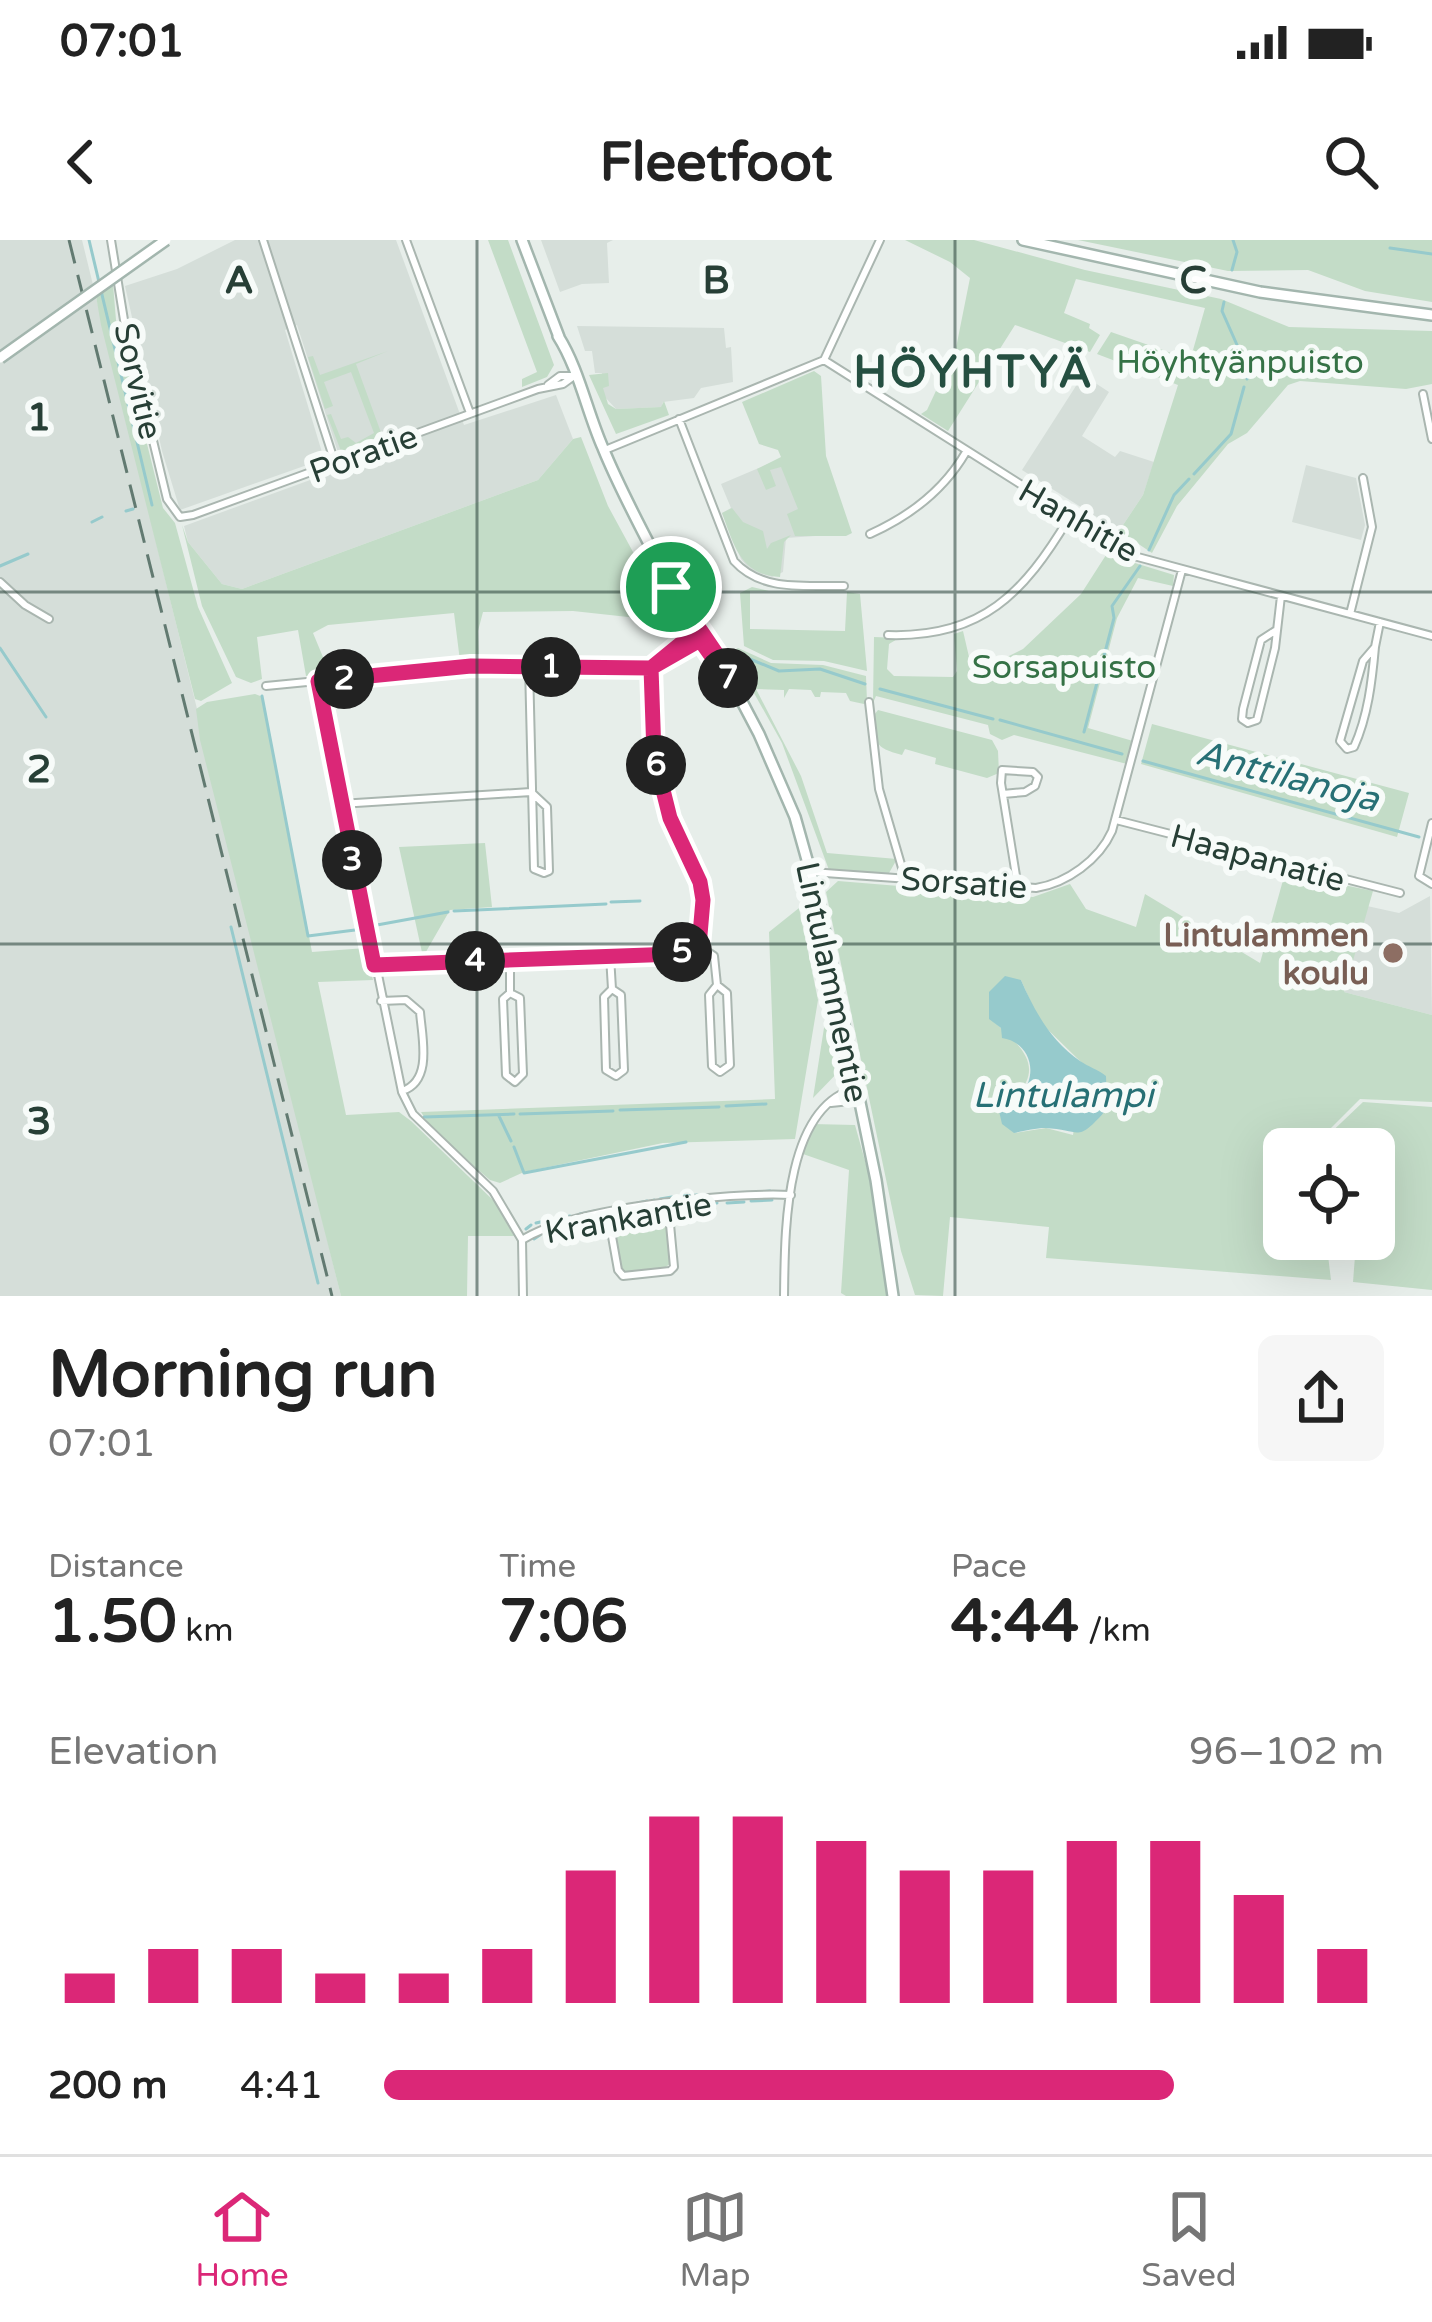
<!DOCTYPE html>
<meta charset="utf-8">
<style>
body{margin:0;font-family:"Varela Round",sans-serif;background:#f6f6f6;color:#222;height:100vh;display:flex;flex-direction:column;font-size:45px;white-space:nowrap}
*{box-sizing:border-box;margin:0}
p{font-size:39px;color:#767676}
.icon{flex:none;width:66px;height:66px;fill:none;stroke:currentColor;stroke-width:2;stroke-linecap:round;stroke-linejoin:round}
.map{position:relative;height:1056px;overflow:hidden}
.details{display:flex;flex-direction:column;background:#fff;flex:1}
.details>*{flex:none}
.controls{position:absolute;left:1263px;top:888px;display:grid;gap:24px}
.controls a{display:grid;place-items:center;width:132px;height:132px;border-radius:18px;background:#fff;box-shadow:0 12px 48px #0002;font-size:60px}
.pin{position:absolute;display:grid;place-items:center;width:102px;height:102px;color:#fff;margin:-51px;border:6px solid #fff;border-radius:50%;box-shadow:0 3px 12px #0007}
.km{position:absolute;width:60px;height:60px;margin:-30px;border-radius:50%;background:#222;color:#fff;font-size:33px;line-height:60px;text-align:center}
.round{display:grid;place-items:center;flex:none;width:126px;height:126px;border-radius:18px;background:#f6f6f6}
.headline{display:flex;align-items:center;justify-content:space-between;height:204px;padding:0 48px}
h1{font-size:66px;font-weight:700;line-height:90px}
.stats{display:grid;grid-template-columns:repeat(3,1fr);gap:18px;height:204px;padding:12px 48px}
.stats div{display:grid;align-content:center}
.stats b{font-size:60px;font-weight:700}
.stats small{font-size:33px;font-weight:400}
.stats p{font-size:33px}
.chart{height:336px;padding:24px 48px}
.chart p{display:flex;justify-content:space-between}
.chart svg{width:100%;height:216px;margin-top:12px;stroke:#db2777;stroke-width:6}
ul{padding:0 48px;list-style:none;font-size:39px}
li{display:grid;grid-template-columns:192px 144px 1fr;align-items:center;height:90px}
li i{height:30px;border-radius:15px;background:#db2777}
.status{display:flex;justify-content:space-between;align-items:center;height:84px;padding:0 60px;background:#fff;direction:ltr}
.status svg{height:33px;fill:currentColor}
header{display:flex;justify-content:space-between;align-items:center;height:156px;padding:0 48px;background:#fff;font-size:54px;font-weight:700}
.menu{display:flex;justify-content:space-around;align-items:center;height:168px;border-top:3px solid #e0e0e0;background:#fff;font-size:33px;color:#767676}
.menu a{display:grid;justify-items:center;gap:6px}
.menu .active{color:#db2777}
.map>svg:first-child{display:block}
.built{fill:#d5ded9}
.green{fill:#c3dcc7;fill-rule:evenodd}
.water{fill:#96cacc}
.lines{fill:none;stroke-linecap:round;stroke-linejoin:round}
.stream{stroke:#96cacc;stroke-width:3}
.street-casing{stroke:#aab6b0;stroke-width:10}
.secondary-casing{stroke:#a3b6ae;stroke-width:14}
.street{stroke:#fff;stroke-width:6}
.secondary{stroke:#fff;stroke-width:9}
.rail{stroke:#627a71;stroke-width:3;stroke-dasharray:24 12;stroke-linecap:butt}
.secondary-bridge-casing{stroke:#a3b6ae;stroke-width:14;stroke-linecap:butt}
.secondary-bridge{stroke:#fff;stroke-width:9}
.route-casing{stroke:#fff;stroke-width:24}
.route{stroke:#db2777;stroke-width:15}
.grid{fill:none;stroke:#273f36;stroke-width:3;stroke-opacity:0.55}
.education-dot{fill:#8d6e63;stroke:#f7fbf9;stroke-width:4.5}
.labels{text-anchor:middle;stroke-width:12;stroke-linejoin:round;paint-order:stroke}
.park-label{font-size:33px;fill:#357246;stroke:#f7fbf9}
.street-label{font-size:33px;fill:#273f36;stroke:#f7fbf9}
.education-label{font-size:33px;font-weight:bold;fill:#785e54;stroke:#f7fbf9;text-anchor:end}
.water-label{font-size:36px;font-style:italic;fill:#277075;stroke:#f7fbf9}
.district-label{font-size:45px;font-weight:bold;letter-spacing:3px;fill:#254f41;stroke:#f7fbf9}
.grid-label{font-size:39px;text-anchor:middle;font-weight:bold;fill:#273f36;stroke:#f7fbf9;stroke-width:12;stroke-linejoin:round;paint-order:stroke}
</style>
<div class="status"><b>07:01</b><svg viewBox="0 0 49 12"><path d="M0 12V9h3v3zM5 12V6h3v6zM10 12V3h3v9zM15 12V0h3v12zM26 1h20v11H26zM47 4h2v5h-2z"/></svg></div>
<header><svg class="icon" aria-label="back" viewBox="0 0 24 24"><path d="M15 5l-7 7 7 7"/></svg>Fleetfoot<svg class="icon" aria-label="search" viewBox="0 0 24 24"><circle cx="10" cy="10" r="6"/><path d="M15 15l6 6"/></svg></header>
<div class="map">
<svg width="1432" height="1056" viewBox="0 0 1432 1056">
<rect width="100%" height="100%" fill="#e7eeea"/>
<path class="built" d="M 0,0 L 82,0 L 341,1056 L 0,1056 Z
M 235,0 L 396,0 L 464,185 L 556,155 L 573,199 L 538,240 L 242,349 L 222,344 L 188,302 L 184,286 L 343,228 L 297,85 L 285,90 L 324,219 L 180,270 L 162,211 L 125,46 L 177,29 Z
M 541,0 L 613,0 L 607,3 L 609,43 L 582,44 L 560,52 Z
M 577,86 L 724,88 L 726,108 L 731,107 L 733,142 L 701,148 L 694,158 L 663,162 L 662,167 L 616,169 L 603,155 L 602,133 L 595,133 L 592,111 L 585,111 Z
M 1083,135 L 1109,152 L 1082,196 L 1115,217 L 1120,211 L 1154,222 L 1143,255 L 1119,291 L 1022,230 Z
M 782,218 L 815,296 L 786,298 L 783,332 L 772,337 L 750,330 L 741,319 L 722,273 L 731,268 L 721,244 Z
M 1306,225 L 1356,238 L 1365,285 L 1361,300 L 1292,282 Z
M 1430,656 L 1432,775 L 1344,752 L 1367,666 L 1399,673 Z"/>
<path class="green" d="M 488,0 L 508,0 L 554,125 L 547,137 L 522,147 L 522,139 L 537,132 Z
M 905,0 L 974,0 L 1085,30 L 1221,59 L 1289,87 L 1432,91 L 1432,144 L 1406,149 L 1300,141 L 1288,145 L 1247,193 L 1228,204 L 1177,266 L 1152,313 L 1119,291 L 1143,255 L 1178,145 L 1097,114 L 1111,92 L 1183,117 L 1193,110 L 1205,68 L 1076,39 L 1064,73 L 1090,84 L 1089,88 L 1100,95 L 1090,112 L 1015,85 L 948,191 L 921,174 L 927,170 L 956,108 L 970,38 L 950,22 Z
M 1078,0 L 1432,0 L 1432,62 L 1365,51 L 1308,30 L 1228,31 Z
M 113,44 L 116,80 L 163,268 L 175,283 L 198,367 L 232,443 L 201,461 L 195,459 L 101,85 L 96,56 Z
M 388,111 L 356,124 L 383,198 L 341,211 L 327,175 L 331,174 L 341,199 L 348,197 L 356,203 L 374,193 L 351,132 L 324,142 L 333,166 L 325,169 L 308,117 L 313,116 L 320,135 Z
M 814,131 L 821,136 L 826,216 L 852,293 L 846,296 L 795,296 L 787,274 L 798,269 L 781,227 L 770,230 L 776,246 L 766,250 L 757,229 L 781,217 L 778,210 L 759,204 L 742,162 Z
M 608,133 L 609,146 L 603,148 L 608,164 L 616,169 L 661,167 L 664,161 L 669,175 L 616,194 L 589,135 Z
M 581,197 L 608,266 L 664,369 L 665,381 L 573,371 L 483,372 L 478,391 L 479,420 L 460,421 L 454,373 L 328,385 L 313,393 L 330,434 L 306,436 L 298,390 L 257,397 L 262,439 L 251,443 L 236,437 L 202,366 L 182,285 L 188,302 L 222,344 L 242,349 L 538,240 L 573,199 Z
M 732,268 L 743,282 L 763,291 L 767,309 L 771,303 L 791,295 L 784,302 L 780,337 C 740,335 734,305 722,273 Z
M 1072,288 L 1122,319 L 1174,335 L 1173,346 L 1138,338 L 1117,378 L 1088,488 L 1133,501 L 1127,524 L 1014,495 L 1002,500 L 990,494 L 988,485 L 876,456 L 873,463 L 874,397 L 899,398 L 889,404 L 887,429 L 894,436 L 953,437 L 957,431 L 954,394 L 963,391 L 973,434 L 1023,409 L 1081,354 L 1106,315 L 1068,290 Z
M 752,347 L 769,351 L 750,351 L 750,389 L 845,391 L 847,352 L 860,354 L 867,431 L 824,421 L 773,420 L 744,406 L 740,353 Z
M 738,408 L 771,423 L 823,425 L 866,436 L 867,462 L 864,464 L 850,461 L 846,453 L 821,452 L 820,457 L 815,457 L 811,450 L 789,449 L 784,458 L 784,450 L 756,449 L 801,536 L 827,613 L 897,619 L 889,633 L 829,630 L 782,503 L 731,412 Z
M 255,454 L 263,457 L 312,712 L 366,708 L 373,740 L 318,742 L 346,875 L 399,872 L 411,881 L 495,962 L 514,996 L 468,996 L 467,1056 L 341,1056 L 200,500 L 196,469 L 207,462 Z
M 878,470 L 992,500 L 998,511 L 999,533 L 987,538 L 935,524 L 936,518 L 905,509 L 902,515 C 873,507 876,504 874,475 Z
M 1152,484 L 1409,553 L 1397,597 L 1141,524 Z
M 485,603 L 492,667 L 450,670 L 423,717 L 399,607 Z
M 1285,633 L 1373,651 L 1344,752 L 1432,775 L 1432,862 L 1360,859 L 1321,898 L 1319,909 L 1284,909 L 1284,999 L 1326,999 L 1331,1040 L 1046,1018 L 1049,987 L 950,977 L 943,1056 L 915,1055 L 901,1011 L 826,652 L 838,641 L 1033,657 L 1070,644 L 1086,669 L 1136,687 L 1145,654 L 1260,723 ZM 1021,740 L 1039,781 L 1083,824 L 1073,895 L 1046,888 L 1015,893 L 999,871 C 1050,833 1029,811 989,778 Z
M 799,668 L 818,760 L 795,899 L 663,903 L 524,932 L 500,943 L 490,940 L 433,891 L 421,872 L 775,859 L 769,692 Z
M 829,756 L 836,771 L 843,827 L 813,858 Z
M 1363,862 L 1432,867 L 1432,1050 L 1353,1042 L 1355,1016 L 1329,1012 L 1328,999 L 1374,999 L 1374,909 L 1321,909 L 1322,901 Z
M 812,884 L 855,885 L 872,946 L 887,1056 L 846,1056 L 841,1053 L 849,930 L 803,914 Z
M 662,967 L 667,980 L 670,1024 L 664,1028 L 627,1033 L 621,1029 L 614,976 Z"/>
<path class="water" d="M 1005,736 L 1021,740 C 1035,772 1051,801 1080,821 C 1089,827 1097,829 1106,836 L 1107,869 C 1076,904 1083,890 1045,888 C 1036,888 1024,891 1014,893 L 1002,884 L 999,871 C 1009,864 1023,855 1028,843 C 1036,821 1023,801 1002,798 L 1001,788 L 989,779 L 989,752 Z"/>
<g class="lines">
<path class="stream" d="M 89,0 L 152,265
M 1390,8 L 1432,14
M 1232,30 L 1237,12 L 1233,0
M 1224,62 L 1222,71 L 1249,132 L 1247,139
M 1194,234 L 1231,194 L 1244,147
M 126,271 L 133,269
M 92,282 L 102,277
M 1149,310 L 1174,255 L 1189,239
M 0,326 L 28,314
M 0,408 L 46,477
M 738,414 L 779,431 L 820,429 L 865,444
M 880,449 L 993,479
M 262,456 L 308,696 L 355,690
M 1000,480 L 1122,514
M 1084,492 L 1114,378 L 1112,366 L 1140,326
M 1143,521 L 1419,597
M 611,662 L 640,661
M 454,671 L 606,664
M 377,685 L 448,672
M 231,687 L 318,1043
M 726,866 L 766,864
M 620,870 L 719,867
M 520,874 L 613,871
M 499,876 L 511,901
M 424,877 L 514,874
M 514,907 L 524,933 L 686,902
M 758,952 L 770,951
M 702,955 L 704,955
M 683,956 L 697,955
M 677,957 L 679,957
M 660,959 L 672,957
M 652,961 L 654,960
M 751,961 L 772,960
M 727,963 L 744,962
M 634,964 L 647,961
M 677,967 L 717,963
M 580,974 L 595,971
M 665,976 L 666,978
M 616,978 L 663,969
M 558,979 L 570,976
M 536,983 L 553,979
M 587,983 L 603,981
M 566,987 L 583,984
M 559,988 L 562,988
M 526,989 L 531,985
M 547,992 L 555,989
M 534,999 L 540,995"/>
<g class="street-casing">
<path id="street" d="M 111,0 L 124,80 L 167,259 L 180,277 L 193,275 L 538,149 L 563,144 L 574,136
M 263,0 L 335,223
M 406,0 L 470,173
M 824,120 L 1134,316 L 1432,396
M 824,120 L 880,0
M 548,145 L 560,136 L 574,136
M 1423,154 L 1432,199
M 679,179 L 734,321 C 762,352 804,345 844,346
M 605,210 L 824,120
M 870,294 C 910,276 944,250 966,212
M 0,342 L 25,365 L 49,379
M 1350,374 L 1372,287 L 1363,238
M 1275,391 L 1261,400 L 1243,469 L 1242,479 L 1248,483 L 1257,480 L 1275,408 L 1281,356
M 888,395 C 982,398 1024,353 1069,278
M 1375,407 C 1372,441 1368,476 1354,507 L 1347,509 L 1340,501 L 1363,421 L 1375,407 L 1380,382
M 670,412 L 697,391
M 529,426 L 534,629 L 544,633 L 549,631 L 547,567 L 531,552
M 651,428 L 657,535 L 670,578 L 700,642 L 703,660 L 699,706
M 318,441 L 402,852 L 413,874 L 493,951 L 522,1000
M 266,446 L 471,426 L 637,430 L 651,428 L 704,398
M 869,462 L 879,549 L 905,638
M 1003,554 L 1025,552 L 1035,546 L 1038,537 L 1033,532 L 1002,530 L 1001,543 L 1018,648
M 340,564 L 531,552
M 1116,580 L 1400,653
M 1432,583 L 1419,636 L 1432,644
M 811,632 L 1036,648 C 1067,643 1099,620 1112,591 L 1182,330
M 699,706 L 714,716 L 717,745 L 709,755 L 712,826 L 720,832 L 730,825 L 727,753 L 717,745
M 610,716 L 612,749 L 621,755 L 624,830 L 616,836 L 606,830 L 604,757 L 612,749
M 510,720 L 510,753 L 520,758 L 523,834 L 515,842 L 506,835 L 503,759 L 510,753
M 374,725 L 676,714 L 699,706
M 381,761 L 406,760 L 420,772 C 422,798 433,841 402,851
M 831,863 L 859,860
M 608,974 L 618,1030 L 623,1036 L 670,1031 L 674,1027 L 668,963
M 523,1056 L 522,1000 C 574,967 728,952 791,955
M 784,1056 C 785,995 783,866 857,848"/>
</g>
<g class="secondary-casing">
<path id="secondary" d="M 522,0 L 559,97
M 1023,0 L 1260,52 L 1432,75
M 558,96 C 579,129 587,172 603,208 C 623,257 649,303 673,350
M 672,347 L 718,416 L 759,494 L 795,577 L 818,659 L 876,940 L 893,1056
M 680,366 L 719,428"/>
</g>
<use href="#street" class="street"/>
<use href="#secondary" class="secondary"/>
<path class="rail" d="M 69,0 L 332,1056"/>
<g class="secondary-bridge-casing">
<path id="secondary-bridge" d="M 0,118 L 166,0"/>
</g>
<use href="#secondary-bridge" class="secondary-bridge"/>
</g>
<g class="lines">
<g class="route-casing">
<path id="route" d="M 671,347 L 695,392 L 651,428 L 471,426 L 318,441 L 374,725 L 676,714 L 699,706 L 703,660 L 700,642 L 670,578 L 654,514 L 651,428 L 700,400 L 729,441 L 718,416 L 671,347"/>
</g>
<use href="#route" class="route"/>
</g>
<path class="grid" d="M 477,0 L 477,1056M 955,0 L 955,1056M 0,352 L 1432,352M 0,704 L 1432,704"/>
<circle class="education-dot" cx="1393" cy="713" r="12"/>
<g class="labels">
<g class="park-label">
<text x="1240" y="133">Höyhtyänpuisto</text>
<text x="1064" y="438">Sorsapuisto</text>
</g>
<g class="street-label">
<text transform="translate(139 141) rotate(77)" y="12">Sorvitie</text>
<text transform="translate(363 213) rotate(-20)" y="12">Poratie</text>
<text transform="translate(1079 280) rotate(30)" y="12">Hanhitie</text>
<text transform="translate(1258 617) rotate(15)" y="12">Haapanatie</text>
<text transform="translate(964 642) rotate(4)" y="12">Sorsatie</text>
<text transform="translate(833 742) rotate(78)" y="12">Lintulammentie</text>
<text transform="translate(628 977) rotate(-10)" y="12">Krankantie</text>
</g>
<g class="education-label">
<text x="1369" y="706">Lintulammen<tspan x="1369" dy="38">koulu</tspan></text>
</g>
<g class="water-label">
<text transform="translate(1288 535) rotate(15)" y="13">Anttilanoja</text>
<text x="1063" y="867">Lintulampi</text>
</g>
<g class="district-label">
<text x="974" y="147">HÖYHTYÄ</text>
</g>
</g>
<g class="grid-label">
<text x="239" y="53">A</text>
<text x="716" y="53">B</text>
<text x="1193" y="53">C</text>
<text x="39" y="190">1</text>
<text x="39" y="542">2</text>
<text x="39" y="894">3</text>
</g>
</svg>
<div class="controls">
<a><svg class="icon" aria-label="locate" viewBox="0 0 24 24"><circle cx="12" cy="12" r="6"/><path d="M12 2v4M12 18v4M2 12h4M18 12h4"/></svg></a>
</div>
<div class="pin" style="left:671px;top:347px;background:#1e9e55"><svg class="icon" aria-label="arrive" viewBox="0 0 24 24"><path d="M6 21V4h12l-3 4 3 4H6"/></svg></div>
<b class="km" style="left:551px;top:427px">1</b>
<b class="km" style="left:344px;top:439px">2</b>
<b class="km" style="left:352px;top:620px">3</b>
<b class="km" style="left:475px;top:721px">4</b>
<b class="km" style="left:682px;top:712px">5</b>
<b class="km" style="left:656px;top:525px">6</b>
<b class="km" style="left:728px;top:438px">7</b>
</div>
<section class="details">
<div class="headline"><div><h1>Morning run</h1><p>07:01</p></div><a class="round"><svg class="icon" aria-label="share" viewBox="0 0 24 24"><path d="M12 15V3M7 8l5-5 5 5M5 13v7h14v-7"/></svg></a></div>
<div class="stats">
<div><p>Distance</p><b>1.50<small> km</small></b></div>
<div><p>Time</p><b>7:06</b></div>
<div><p>Pace</p><b>4:44<small> /km</small></b></div>
</div>
<div class="chart"><p><span>Elevation</span>96–102 m</p>
<svg viewBox="0 0 160 44" preserveAspectRatio="none"><path d="M5 44V38M15 44V33M25 44V33M35 44V38M45 44V38M55 44V33M65 44V17M75 44V6M85 44V6M95 44V11M105 44V17M115 44V17M125 44V11M135 44V11M145 44V22M155 44V33"/></svg>
</div>
<ul>
<li><b>200 m</b>4:41<i style="width:79%"></i></li>
</ul>
</section>
<nav class="menu">
<a class="active"><svg class="icon" aria-label="home" viewBox="0 0 24 24"><path d="M3 11l9-7 9 7M6 9v11h12V9"/></svg>Home</a>
<a><svg class="icon" aria-label="map" viewBox="0 0 24 24"><path d="M3 6l6-2 6 2 6-2v14l-6 2-6-2-6 2zM9 4v14M15 6v14"/></svg>Map</a>
<a><svg class="icon" aria-label="saved" viewBox="0 0 24 24"><path d="M7 4h10v16l-5-4-5 4z"/></svg>Saved</a>
</nav>
